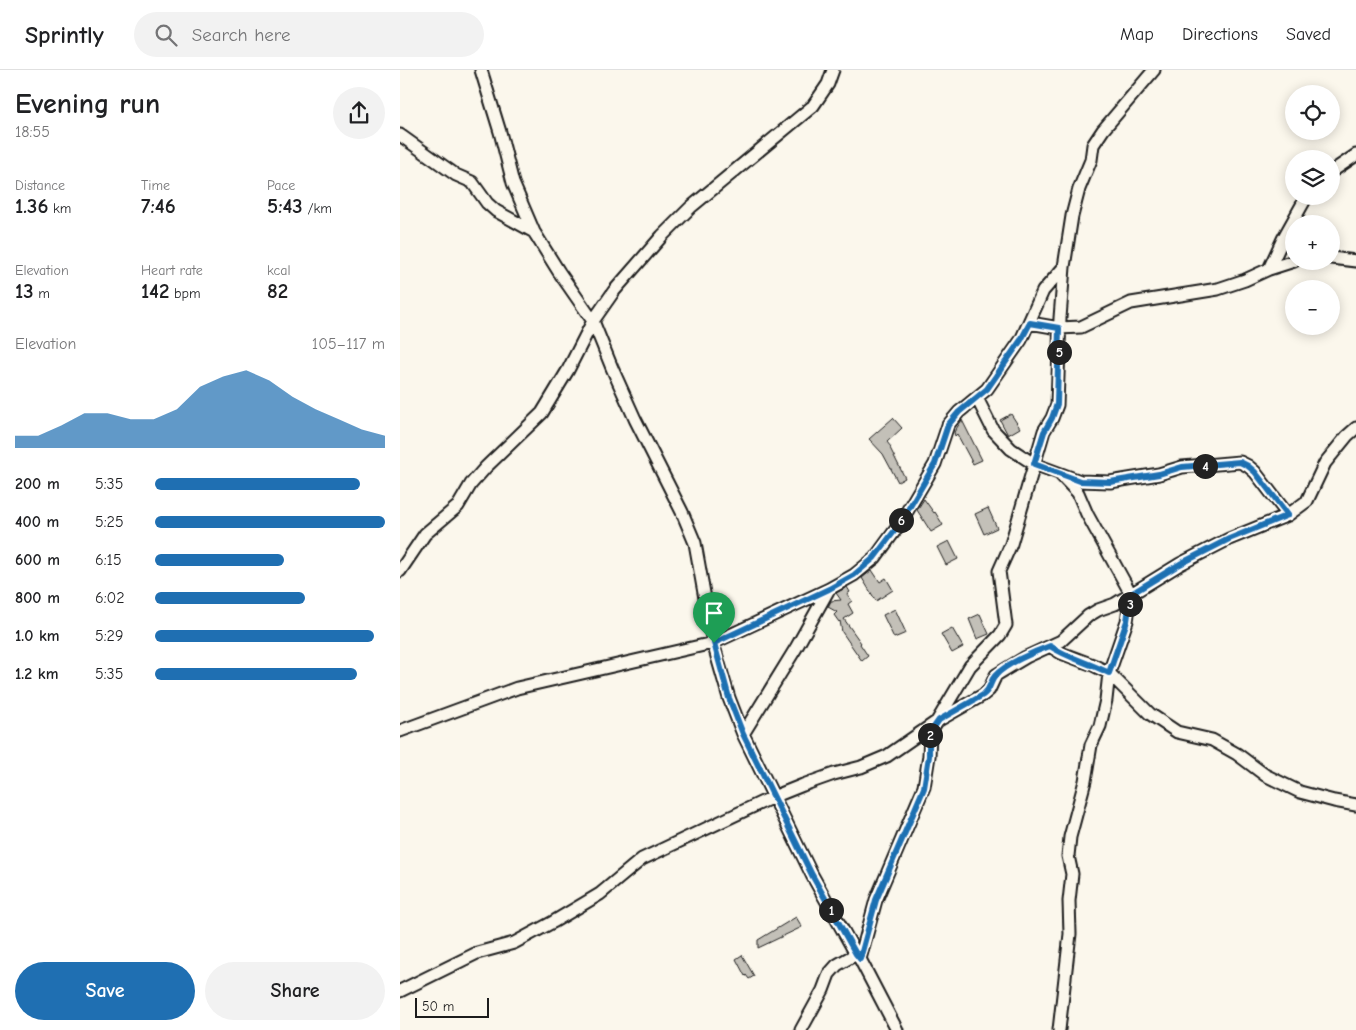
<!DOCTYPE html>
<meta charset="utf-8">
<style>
body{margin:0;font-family:"Comic Neue",sans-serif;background:#f2f2f2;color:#202124;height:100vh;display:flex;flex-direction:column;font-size:19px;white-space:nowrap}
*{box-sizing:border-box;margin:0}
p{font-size:16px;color:#757577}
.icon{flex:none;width:28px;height:28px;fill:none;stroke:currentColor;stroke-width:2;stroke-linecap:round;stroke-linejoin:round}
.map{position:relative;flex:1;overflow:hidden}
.sheet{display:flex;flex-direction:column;background:#fff;width:400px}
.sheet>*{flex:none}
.buttons{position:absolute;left:885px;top:15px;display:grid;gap:10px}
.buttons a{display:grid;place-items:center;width:55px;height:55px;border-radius:50%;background:#fff;box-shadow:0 2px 12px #0003;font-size:25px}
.scale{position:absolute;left:15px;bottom:12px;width:74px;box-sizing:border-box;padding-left:5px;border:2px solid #1c1c1c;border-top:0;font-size:14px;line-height:18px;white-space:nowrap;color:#1c1c1c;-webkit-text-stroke:4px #fbf7ec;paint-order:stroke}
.pin{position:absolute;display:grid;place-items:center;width:42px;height:42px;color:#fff;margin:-51px -21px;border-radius:50% 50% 50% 0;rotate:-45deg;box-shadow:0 0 5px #0007}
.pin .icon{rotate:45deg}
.km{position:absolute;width:25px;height:25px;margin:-12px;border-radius:50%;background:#222;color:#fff;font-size:14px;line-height:25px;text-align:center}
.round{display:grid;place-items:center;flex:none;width:52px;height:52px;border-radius:26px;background:#f2f2f2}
.summary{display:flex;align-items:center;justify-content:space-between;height:85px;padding:0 15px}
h1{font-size:28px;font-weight:600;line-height:38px}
.stats{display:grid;grid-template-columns:repeat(3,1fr);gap:8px;height:85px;padding:5px 15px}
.stats div{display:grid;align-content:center}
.stats b{font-size:21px;font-weight:600}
.stats small{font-size:14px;font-weight:400}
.stats p{font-size:14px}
.chart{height:140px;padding:10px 15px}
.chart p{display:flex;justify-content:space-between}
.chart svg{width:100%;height:90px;margin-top:5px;fill:#1f6fb2;opacity:.7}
.action{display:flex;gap:10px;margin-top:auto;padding:10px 15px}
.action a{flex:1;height:58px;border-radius:30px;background:#1f6fb2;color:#fff;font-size:20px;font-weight:600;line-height:58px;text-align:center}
.action a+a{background:#f2f2f2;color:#202124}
ul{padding:0 15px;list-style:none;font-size:16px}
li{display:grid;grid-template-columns:80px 60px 1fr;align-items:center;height:38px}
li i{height:12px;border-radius:6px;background:#1f6fb2}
header{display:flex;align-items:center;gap:30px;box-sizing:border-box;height:70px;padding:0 25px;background:#fff;border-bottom:1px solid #e0e0e0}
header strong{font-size:24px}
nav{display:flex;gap:28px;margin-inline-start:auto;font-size:18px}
.search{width:350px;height:45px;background:#f2f2f2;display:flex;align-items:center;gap:12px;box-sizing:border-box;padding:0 18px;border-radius:28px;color:#757577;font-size:19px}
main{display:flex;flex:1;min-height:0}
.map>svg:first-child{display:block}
.building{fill:#c3c0b8;stroke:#1c1c1c}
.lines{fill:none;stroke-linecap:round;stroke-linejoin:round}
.minor-casing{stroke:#1c1c1c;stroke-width:15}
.minor{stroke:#fbf7ec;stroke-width:11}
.route-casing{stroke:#fff;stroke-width:10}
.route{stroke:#1f6fb2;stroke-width:6}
</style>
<header>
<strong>Sprintly</strong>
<div class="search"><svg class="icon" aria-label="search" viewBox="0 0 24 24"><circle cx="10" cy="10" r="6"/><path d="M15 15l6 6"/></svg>Search here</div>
<nav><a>Map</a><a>Directions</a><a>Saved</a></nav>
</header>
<main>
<section class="sheet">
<div class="summary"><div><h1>Evening run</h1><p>18:55</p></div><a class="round"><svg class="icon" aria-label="share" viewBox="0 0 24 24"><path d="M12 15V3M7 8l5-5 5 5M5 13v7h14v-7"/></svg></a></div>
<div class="stats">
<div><p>Distance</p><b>1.36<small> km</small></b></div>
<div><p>Time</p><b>7:46</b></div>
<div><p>Pace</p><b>5:43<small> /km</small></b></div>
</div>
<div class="stats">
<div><p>Elevation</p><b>13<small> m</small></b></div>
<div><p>Heart rate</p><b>142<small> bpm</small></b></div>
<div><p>kcal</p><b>82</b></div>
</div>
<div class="chart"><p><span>Elevation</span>105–117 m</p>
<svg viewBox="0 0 160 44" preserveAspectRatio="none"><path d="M0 44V38L10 38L20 33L30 27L40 27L50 30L60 30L70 25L80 14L90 9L100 6L110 11L120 19L130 25L140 30L150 35L160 38V44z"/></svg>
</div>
<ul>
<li><b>200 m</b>5:35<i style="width:89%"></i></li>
<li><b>400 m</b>5:25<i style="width:100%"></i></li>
<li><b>600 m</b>6:15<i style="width:56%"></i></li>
<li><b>800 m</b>6:02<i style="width:65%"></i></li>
<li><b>1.0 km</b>5:29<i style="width:95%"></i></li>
<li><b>1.2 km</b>5:35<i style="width:88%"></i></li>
</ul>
<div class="action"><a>Save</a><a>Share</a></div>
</section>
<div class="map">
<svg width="956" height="960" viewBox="0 0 956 960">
<rect width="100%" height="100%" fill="#fbf7ec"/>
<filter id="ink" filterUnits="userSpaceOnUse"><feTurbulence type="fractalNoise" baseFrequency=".02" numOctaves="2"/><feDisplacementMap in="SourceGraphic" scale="10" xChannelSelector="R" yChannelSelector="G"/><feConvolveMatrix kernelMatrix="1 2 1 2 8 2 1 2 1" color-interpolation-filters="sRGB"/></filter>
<g filter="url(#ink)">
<path class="building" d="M 611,344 L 620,358 L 608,365 L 600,350 Z
M 493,348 L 502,358 L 487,372 L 491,377 L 490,378 L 505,408 L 498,412 L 483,384 L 469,369 Z
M 562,350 L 582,390 L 573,394 L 557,364 L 555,366 L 554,362 Z
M 524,429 L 534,443 L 535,442 L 543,455 L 531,462 L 517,440 Z
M 588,438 L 597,458 L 584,464 L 575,444 Z
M 549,471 L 558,489 L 546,495 L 537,477 Z
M 472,500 L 480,512 L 486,508 L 493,520 L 476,531 L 462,508 Z
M 447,517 L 450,522 L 447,524 L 452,531 L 448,534 L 453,543 L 444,549 L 461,573 L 460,574 L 468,586 L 462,591 L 442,562 L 440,551 L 439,552 L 434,545 L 437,542 L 428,537 L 431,531 L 441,530 L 436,523 Z
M 495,539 L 506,563 L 494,568 L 483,545 Z
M 580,544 L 589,564 L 577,569 L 569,549 Z
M 552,558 L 563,577 L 552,583 L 541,564 Z
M 396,847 L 402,857 L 358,878 L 358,870 Z
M 342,885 L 354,906 L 349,909 L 346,905 L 345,906 L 336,889 Z"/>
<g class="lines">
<g class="minor-casing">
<path id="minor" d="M 81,0 L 100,62 L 113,113 L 134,162 L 159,202 L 193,251 L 212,298 L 235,349 L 282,442 L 295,473 L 313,573 L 329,628 L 343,664 L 412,805 L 456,884 L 460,889 L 497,960
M 0,65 L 56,105 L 72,112 L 87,133 L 96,141 L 134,162
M 931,102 L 956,85
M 931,188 L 956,191
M 869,199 L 883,169 L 907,126
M 630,253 L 659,258 L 681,257 L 731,233 L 818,219 L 845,210 L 869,199 L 894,191
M 577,328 L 593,360 L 611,379 L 634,394 L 680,411 L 710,412 L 759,404 L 782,397 L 840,392 L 848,396 L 855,402 L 888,445
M 0,501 L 25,464 L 58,436 L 71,414 L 86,397 L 142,343 L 168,300 L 193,251 L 214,221 L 262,166 L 291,137 L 413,36 L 428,14 L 433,0
M 650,576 L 661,583 L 693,595 L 709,603 L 750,644 L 777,662 L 812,670 L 837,684 L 865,705 L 900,722 L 934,731 L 956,735
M 0,661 L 117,618 L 313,573 L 429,519 L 454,505 L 475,488 L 499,455 L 535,394 L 548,355 L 559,342 L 587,319 L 621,270 L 643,221 L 664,197
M 343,664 L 396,578 L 429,519
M 460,889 L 476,830 L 524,717 L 529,686 L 530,663 L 570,596 L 600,565 L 606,555 L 599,501 L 611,474 L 644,361 L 652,348 L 657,335 L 660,248 L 664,197 L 672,146 L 679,119 L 691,90 L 693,75 L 703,60 L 754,0
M 0,921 L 77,883 L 114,873 L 153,852 L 200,824 L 242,789 L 373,727 L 403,715 L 434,704 L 461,697 L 487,686 L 539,650 L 583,625 L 589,620 L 596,605 L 626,587 L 661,571 L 688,546 L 698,540 L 715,534 L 780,494 L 829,469 L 888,445 L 907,431 L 925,393 L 947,366 L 956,358
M 401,960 L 423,920 L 429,904 L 437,895 L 456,884
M 659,960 L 670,864 L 669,831 L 672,804 L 668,786 L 670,767 L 685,711 L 691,675 L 700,656 L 706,630 L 709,603 L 727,551 L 731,524 L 687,444 L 678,423 L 660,404"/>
</g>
<use href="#minor" class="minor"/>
</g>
</g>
<g class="lines" filter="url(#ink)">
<g class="route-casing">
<path id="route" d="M 630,253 L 659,258 L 657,334 L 652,348 L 644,362 L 634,394 L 680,411 L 710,412 L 759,404 L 782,397 L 840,392 L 848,396 L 855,402 L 888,445 L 829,469 L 780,494 L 731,524 L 727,551 L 709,603 C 690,593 668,588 650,576 C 636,581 605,594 595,606 C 589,613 592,618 583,625 L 539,650 L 532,660 L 529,668 L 529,686 L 524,718 L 476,830 L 460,889 L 456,884 L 412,805 L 343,664 L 329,628 L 314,573 L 429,519 L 454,505 L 474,488 L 499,455 L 535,394 L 548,355 L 559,342 L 587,319 L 621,270 Z"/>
</g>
<use href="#route" class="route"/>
</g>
</svg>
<div class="buttons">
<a><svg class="icon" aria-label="locate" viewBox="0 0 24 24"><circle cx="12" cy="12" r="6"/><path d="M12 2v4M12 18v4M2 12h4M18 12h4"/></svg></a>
<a><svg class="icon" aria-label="layers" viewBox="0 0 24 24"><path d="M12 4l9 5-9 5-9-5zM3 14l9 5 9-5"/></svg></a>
<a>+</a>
<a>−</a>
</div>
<div class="scale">50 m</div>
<div class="pin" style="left:314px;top:573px;background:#1e9e55"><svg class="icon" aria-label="arrive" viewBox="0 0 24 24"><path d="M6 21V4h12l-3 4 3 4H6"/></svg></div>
<b class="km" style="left:431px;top:840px">1</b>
<b class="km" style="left:530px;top:665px">2</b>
<b class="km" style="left:730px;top:534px">3</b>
<b class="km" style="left:805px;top:396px">4</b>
<b class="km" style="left:659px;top:282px">5</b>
<b class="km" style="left:501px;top:450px">6</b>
</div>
</main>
